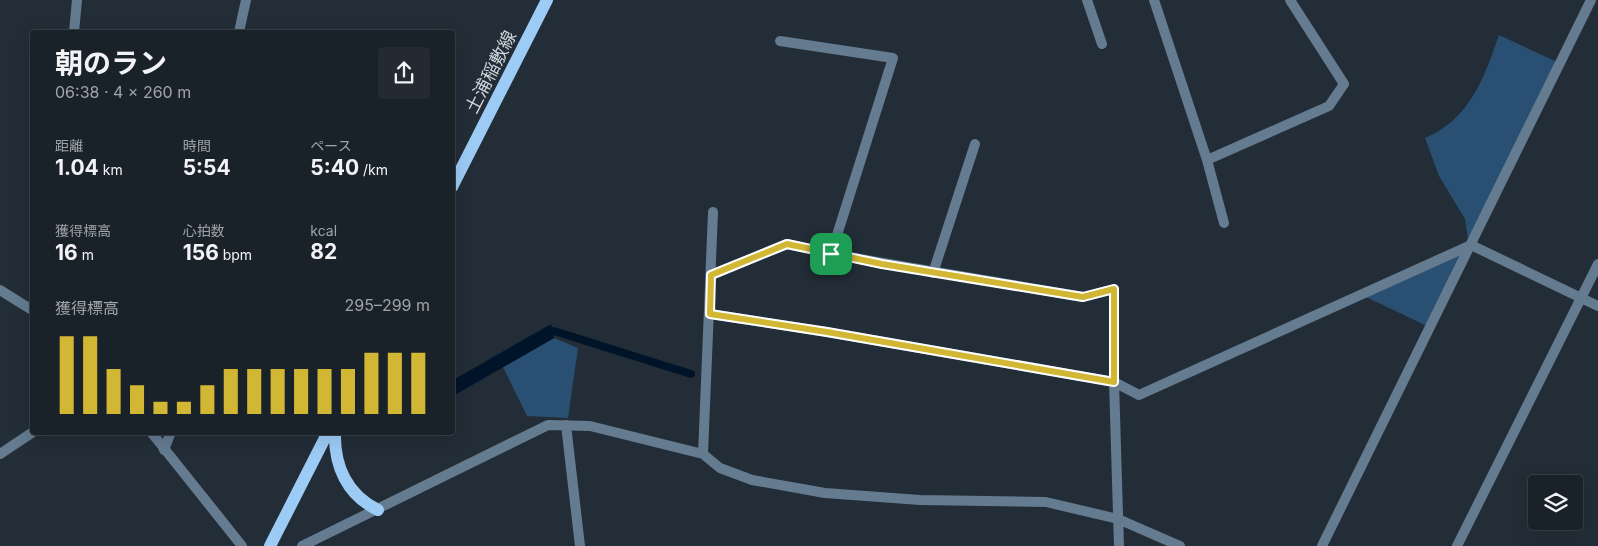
<!DOCTYPE html>
<html lang="ja">
<meta charset="utf-8">
<style>
body{margin:0;font-family:Inter,"Noto Sans JP",sans-serif;background:#232a31;color:#f1f3f6;height:100vh;display:flex;flex-direction:column;font-size:19px;white-space:nowrap}
*{box-sizing:border-box;margin:0}
p{font-size:16px;color:#9fa4a8}
.icon{flex:none;width:28px;height:28px;fill:none;stroke:currentColor;stroke-width:2;stroke-linecap:round;stroke-linejoin:round}
.map{position:relative;flex:1;overflow:hidden}
.panel{position:absolute;left:30px;top:30px;width:425px;height:405px;display:flex;flex-direction:column;background:#1a2229;border-radius:5px;box-shadow:0 5px 20px #0002,0 0 0 1px #383f46}
.panel>*{flex:none}
.fabs{position:absolute;left:1528px;top:475px;display:grid;gap:10px}
.fabs a{display:grid;place-items:center;width:55px;height:55px;border-radius:5px;background:#1a2229;box-shadow:0 5px 20px #0002,0 0 0 1px #383f46;font-size:25px}
.pin{position:absolute;display:grid;place-items:center;width:42px;height:42px;color:#fff;margin:-21px;border-radius:10px;box-shadow:0 2px 8px #0006}
.round{display:grid;place-items:center;flex:none;width:52px;height:52px;border-radius:5px;background:#232a31}
.overview{display:flex;align-items:center;justify-content:space-between;height:85px;padding:0 25px}
h1{font-size:28px;font-weight:700;line-height:38px}
.stats{display:grid;grid-template-columns:repeat(3,1fr);gap:8px;height:85px;padding:5px 25px}
.stats div{display:grid;align-content:center}
.stats b{font-size:21px;font-weight:700}
.stats small{font-size:14px;font-weight:400}
.stats p{font-size:14px}
.chart{height:140px;padding:10px 25px}
.chart p{display:flex;justify-content:space-between}
.chart svg{width:100%;height:90px;margin-top:5px;stroke:#d2b735;stroke-width:6}
.map>svg:first-child{display:block}
.green{fill:#295072}
.water{fill:#001429}
.lines{fill:none;stroke-linecap:round;stroke-linejoin:round}
.stream{stroke:#001429;stroke-width:8}
.service{stroke:#647b90;stroke-width:10}
.minor{stroke:#647b90;stroke-width:10}
.primary{stroke:#9ccbf6;stroke-width:12}
.route-casing{stroke:#fff;stroke-width:10}
.route{stroke:#d2b735;stroke-width:6}
.labels{text-anchor:middle;stroke-width:5;stroke-linejoin:round;paint-order:stroke}
.street-label{font-size:18px;fill:#ced5dc;stroke:#222d37}
</style>
<div class="map">
<svg width="1598" height="546" viewBox="0 0 1598 546">
<rect width="100%" height="100%" fill="#222d37"/>
<path class="green" d="M 1499,35 L 1557,62 L 1468,239 L 1465,219 L 1439,176 L 1425,138 C 1470,119 1484,78 1499,35 Z
M 1463,252 L 1427,326 L 1364,296 Z
M 554,338 L 578,348 L 568,418 L 527,416 L 503,367 Z"/>
<path class="water" d="M 551,324 L 554,338 L 453,396 L 453,380 Z"/>
<g class="lines">
<path class="stream" d="M 543,337 L 554,331 L 691,374"/>
<path class="service" d="M 1087,0 L 1102,44
M 933,273 L 975,144
M 566,425 L 580,546"/>
<path class="minor" d="M 1154,0 L 1207,160 L 1329,106 L 1344,84 L 1290,0
M 74,32 L 77,0
M 239,32 L 246,0
M 780,41 L 893,58 L 831,254 L 1083,297 L 1114,289 L 1114,382 L 1119,546
M 1207,160 L 1224,223
M 1471,245 L 1598,306
M 711,275 L 787,244 L 831,254
M 0,290 L 32,310
M 710,314 L 827,332 L 1114,382 L 1139,395 L 1471,245
M 151,432 L 242,546
M 164,450 L 171,432
M 0,454 L 33,432
M 703,454 L 713,212
M 302,546 L 548,425 L 590,426 L 703,454 L 720,468 L 752,480 L 825,493 L 920,500 L 1046,502 L 1118,519 L 1180,546
M 1322,546 L 1591,0
M 1457,546 L 1598,264"/>
<path class="primary" d="M 452,187 L 547,0
M 335,432 C 334,466 347,495 378,510
M 270,546 L 328,432"/>
</g>
<g class="lines">
<g class="route-casing">
<path id="route" d="M 787,244 L 882,264 L 1083,297 L 1114,289 L 1114,382 L 827,332 L 710,314 L 711,275 Z"/>
</g>
<use href="#route" class="route"/>
</g>
<g class="labels">
<g class="street-label">
<text transform="translate(491 72) rotate(-63)" y="6">土浦稲敷線</text>
</g>
</g>
</svg>
<div class="fabs">
<a><svg class="icon" aria-label="layers" viewBox="0 0 24 24"><path d="M12 4l9 5-9 5-9-5zM3 14l9 5 9-5"/></svg></a>
</div>
<div class="pin" style="left:831px;top:254px;background:#1e9e55"><svg class="icon" aria-label="arrive" viewBox="0 0 24 24"><path d="M6 21V4h12l-3 4 3 4H6"/></svg></div>
<section class="panel">
<div class="overview"><div><h1>朝のラン</h1><p>06:38 · 4 × 260 m</p></div><a class="round"><svg class="icon" aria-label="share" viewBox="0 0 24 24"><path d="M12 15V3M7 8l5-5 5 5M5 13v7h14v-7"/></svg></a></div>
<div class="stats">
<div><p>距離</p><b>1.04<small> km</small></b></div>
<div><p>時間</p><b>5:54</b></div>
<div><p>ペース</p><b>5:40<small> /km</small></b></div>
</div>
<div class="stats">
<div><p>獲得標高</p><b>16<small> m</small></b></div>
<div><p>心拍数</p><b>156<small> bpm</small></b></div>
<div><p>kcal</p><b>82</b></div>
</div>
<div class="chart"><p><span>獲得標高</span>295–299 m</p>
<svg viewBox="0 0 160 44" preserveAspectRatio="none"><path d="M5 44V6M15 44V6M25 44V22M35 44V30M45 44V38M55 44V38M65 44V30M75 44V22M85 44V22M95 44V22M105 44V22M115 44V22M125 44V22M135 44V14M145 44V14M155 44V14"/></svg>
</div>
</section>
</div>
